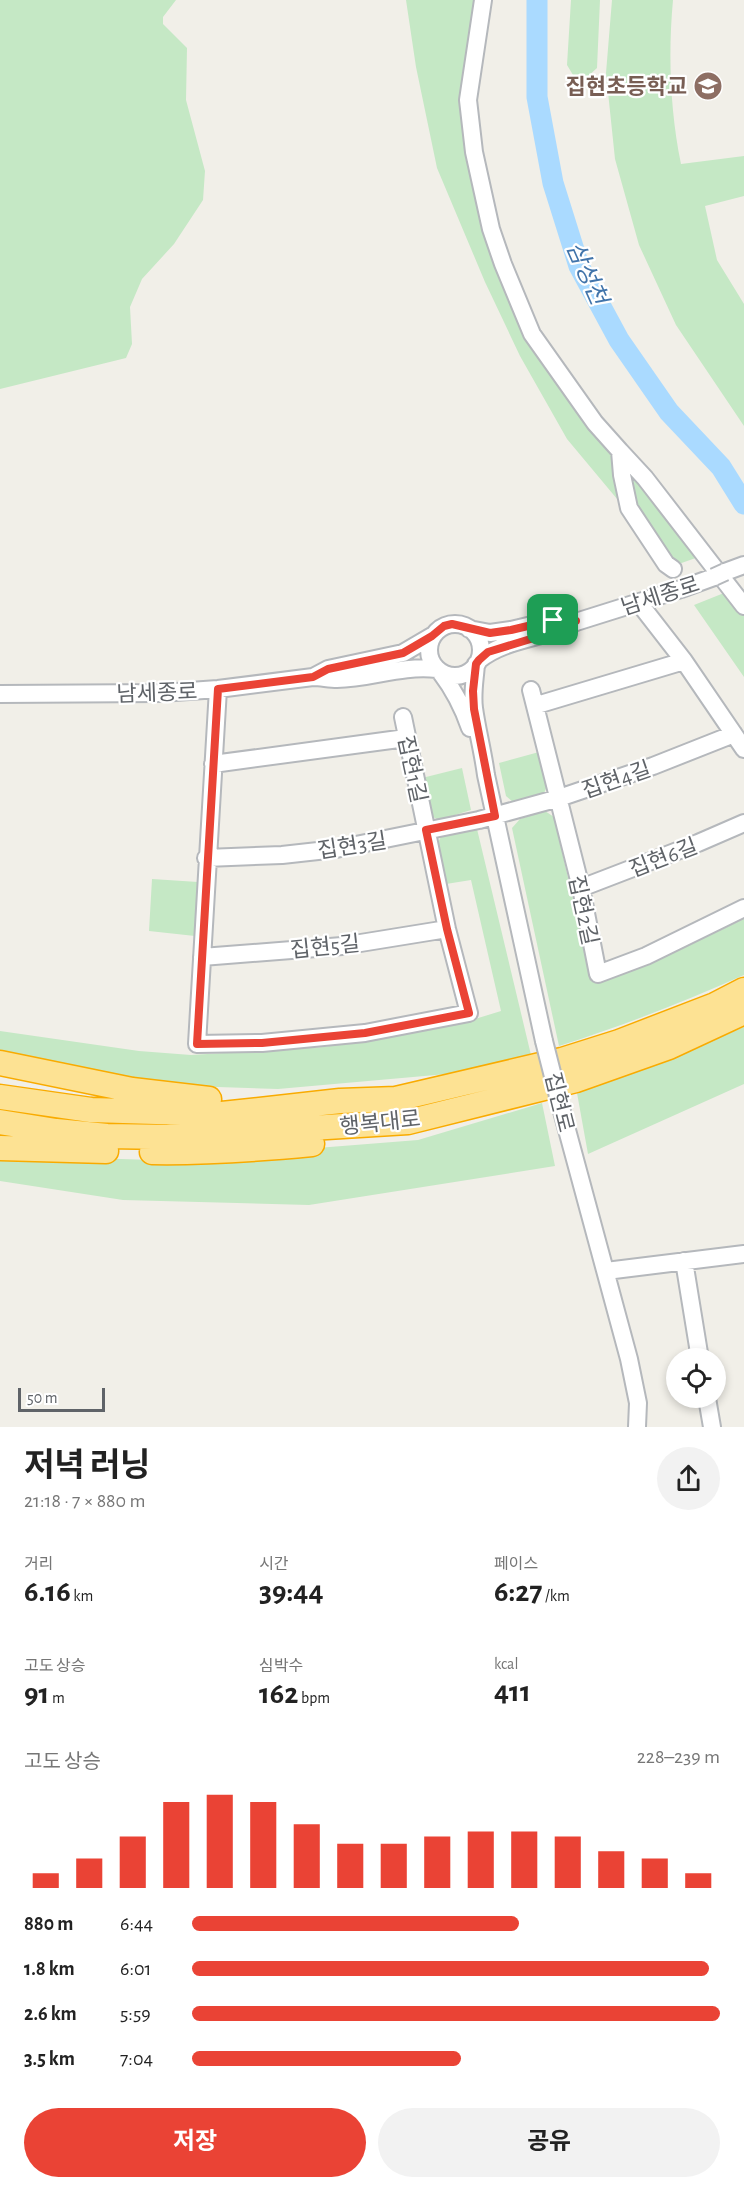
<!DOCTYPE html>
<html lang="ko">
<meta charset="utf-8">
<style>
body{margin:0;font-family:"Alegreya Sans","Noto Sans KR",sans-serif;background:#f2f2f2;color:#222;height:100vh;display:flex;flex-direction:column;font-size:22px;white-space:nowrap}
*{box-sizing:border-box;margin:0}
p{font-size:20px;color:#767676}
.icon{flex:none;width:33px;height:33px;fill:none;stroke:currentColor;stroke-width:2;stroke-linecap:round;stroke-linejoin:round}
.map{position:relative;height:1427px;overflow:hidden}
.sheet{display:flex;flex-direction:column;background:#fff;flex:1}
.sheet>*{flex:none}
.controls{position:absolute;left:666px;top:1348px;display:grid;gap:12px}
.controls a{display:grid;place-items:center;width:60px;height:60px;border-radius:50%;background:#fff;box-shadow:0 3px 9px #0003;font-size:30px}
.scale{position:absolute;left:18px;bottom:15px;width:87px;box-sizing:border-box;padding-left:6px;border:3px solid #5f6368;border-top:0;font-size:16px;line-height:21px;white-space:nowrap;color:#5f6368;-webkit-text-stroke:4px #fff;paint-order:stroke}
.pin{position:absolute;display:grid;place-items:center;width:51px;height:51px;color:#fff;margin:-26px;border-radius:12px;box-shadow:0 3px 9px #0006}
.round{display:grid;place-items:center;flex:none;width:63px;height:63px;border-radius:32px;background:#f2f2f2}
.overview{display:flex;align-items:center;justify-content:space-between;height:102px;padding:0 24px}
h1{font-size:33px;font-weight:700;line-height:45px}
.metrics{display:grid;grid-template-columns:repeat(3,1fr);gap:9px;height:102px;padding:6px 24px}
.metrics div{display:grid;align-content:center}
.metrics b{font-size:30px;font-weight:700}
.metrics small{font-size:16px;font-weight:400}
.metrics p{font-size:16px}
.chart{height:168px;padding:12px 24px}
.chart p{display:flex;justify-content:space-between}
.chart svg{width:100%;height:108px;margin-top:6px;stroke:#ea4335;stroke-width:6}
.action{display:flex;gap:12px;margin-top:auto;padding:12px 24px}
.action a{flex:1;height:69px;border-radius:36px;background:#ea4335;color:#fff;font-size:24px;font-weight:700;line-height:69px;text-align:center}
.action a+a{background:#f2f2f2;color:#222}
ul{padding:0 24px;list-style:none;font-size:20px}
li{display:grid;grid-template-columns:96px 72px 1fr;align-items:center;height:45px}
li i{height:15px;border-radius:8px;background:#ea4335}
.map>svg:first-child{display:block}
.green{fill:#c5e8c5}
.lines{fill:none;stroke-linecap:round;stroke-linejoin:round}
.river{stroke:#aadaff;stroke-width:21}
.minor-casing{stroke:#b5b8bc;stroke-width:20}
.highway-casing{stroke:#f9ab00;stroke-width:27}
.minor{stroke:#fff;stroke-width:16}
.highway{stroke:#fde293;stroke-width:24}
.minor-bridge-casing{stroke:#b5b8bc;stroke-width:20;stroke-linecap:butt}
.minor-bridge{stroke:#fff;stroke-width:16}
.route-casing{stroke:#fff;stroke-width:12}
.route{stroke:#ea4335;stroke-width:8}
.labels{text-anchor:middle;stroke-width:4.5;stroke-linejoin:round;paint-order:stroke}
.education-label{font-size:22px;font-weight:bold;fill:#785e54;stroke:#fff;text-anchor:end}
.street-label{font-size:22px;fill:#5f6368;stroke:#fff}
.water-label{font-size:24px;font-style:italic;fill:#4174aa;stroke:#fff}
</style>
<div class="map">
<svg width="744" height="1427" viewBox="0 0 744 1427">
<rect width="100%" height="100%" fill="#f1efe8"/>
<path class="green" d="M 0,0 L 176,0 L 163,17 L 163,24 L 187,48 L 186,100 L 205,171 L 203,200 L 174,244 L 142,279 L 130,307 L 132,344 L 126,358 L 0,389 Z
M 406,0 L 480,0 L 473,124 L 499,226 L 528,309 L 580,408 L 707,554 L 673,566 L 567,439 L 520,356 L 485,282 L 437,168 L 416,67 Z
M 571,0 L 600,0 L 597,68 L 586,78 L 573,75 L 567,65 Z
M 612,0 L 673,0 C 668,54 670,110 681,164 L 744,156 L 744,196 L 705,206 L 717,260 L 744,304 L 744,426 L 676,325 L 639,245 L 615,159 L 606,73 Z
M 729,591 L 744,611 L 744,677 L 694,605 Z
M 539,752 L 547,786 L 543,796 L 513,802 L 506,796 L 499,763 Z
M 462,768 L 471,810 L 439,820 L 431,816 L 422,778 Z
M 545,811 L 554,817 L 592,982 L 672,953 L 744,919 L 744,975 C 684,1002 622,1026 559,1046 L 512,828 L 520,819 Z
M 477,829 L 531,1055 L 458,1073 L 278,1089 L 156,1085 L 0,1051 L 0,1031 L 139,1051 L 191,1055 L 324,1047 L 475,1019 L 501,1011 L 471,880 L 446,884 L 437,844 L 442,835 Z
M 152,879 L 198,882 L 195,936 L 149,931 Z
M 744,1027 L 744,1084 L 588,1154 L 577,1093 L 656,1064 Z
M 542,1103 L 555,1166 L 309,1205 L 123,1200 L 0,1181 L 0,1155 L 182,1161 L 202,1157 L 418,1140 Z"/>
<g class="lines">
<path class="river" d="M 537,0 L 537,97 L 553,183 L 579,266 L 619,340 L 669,412 L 721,467 L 744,504"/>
<g class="minor-casing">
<path id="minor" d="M 483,0 L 468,100 L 474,152 L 491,229 L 503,264 L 532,334 L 595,423 L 620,451 L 622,475 L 629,508 L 666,564 L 673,569
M 620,451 L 645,478 L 744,606
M 725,572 L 744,565
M 639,603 L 684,661 L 744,749
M429 650a26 26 0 1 1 52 0a26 26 0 1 1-52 0Z
M 469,629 L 490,633 L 511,630 L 553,620 L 575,621
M 432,636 L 403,653 L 328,669 L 313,677 C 321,677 329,679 337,679 C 371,679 399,665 437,669
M 479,660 C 506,638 545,639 576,622 L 681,589 L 714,577
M 476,664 C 475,679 472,693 474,708 C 477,730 483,752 486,775 L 544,1041
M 441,673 C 454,690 463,708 470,728
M 218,689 L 197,1044 L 262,1043 L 365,1033 L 469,1013 L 447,929 L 403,717
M 531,690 L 581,888 L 598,974 L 646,956 L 744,908
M 0,694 L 161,693 L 218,689 L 313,677
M 537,705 L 684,661
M 213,764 L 406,738
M 206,858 L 282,855 L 336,849 L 479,820 L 559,798 L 653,766 L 734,734
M 581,888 L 698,843 L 744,823
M 202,957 L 342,946 L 447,929
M 560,1104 L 629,1359 L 638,1403 L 637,1427
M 684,1261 L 700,1359
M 606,1271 L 744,1254
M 707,1398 L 712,1427"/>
</g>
<g class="highway-casing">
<path id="highway" d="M 0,1063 L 132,1090 L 209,1099
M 0,1097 L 91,1110 L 222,1114 L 340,1101 L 396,1099 L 562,1060 L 619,1042 L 715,1005 L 744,990
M 0,1122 L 56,1131 L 107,1136 L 167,1137 L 408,1122 L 576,1080 L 669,1047 L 744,1012
M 0,1148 L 106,1151
M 152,1152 C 206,1153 259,1149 312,1144"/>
</g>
<use href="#minor" class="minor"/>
<use href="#highway" class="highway"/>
<g class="minor-bridge-casing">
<path id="minor-bridge" d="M 714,577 L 725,572
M 544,1041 L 560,1104"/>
</g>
<use href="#minor-bridge" class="minor-bridge"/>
</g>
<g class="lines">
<g class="route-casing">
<path id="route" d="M 553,620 L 576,621 L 560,630 L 488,652 L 479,660 L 476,664 L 473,691 L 474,709 L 495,816 L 426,830 L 447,929 L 469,1013 L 365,1033 L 262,1043 L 197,1044 L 218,689 L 313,677 L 328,669 L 403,653 L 432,636 L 444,626 L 452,624 L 490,633 L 511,630 Z"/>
</g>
<use href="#route" class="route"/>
</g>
<defs>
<g id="school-disc" transform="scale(1.5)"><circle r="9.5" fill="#8d6e63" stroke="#fff"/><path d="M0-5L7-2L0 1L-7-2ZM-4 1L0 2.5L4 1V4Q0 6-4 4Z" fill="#fff"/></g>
</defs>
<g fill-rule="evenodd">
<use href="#school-disc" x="708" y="86"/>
</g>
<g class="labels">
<g class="education-label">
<text x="687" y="94">집현초등학교</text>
</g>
<g class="street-label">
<text transform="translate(660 595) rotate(-18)" y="8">남세종로</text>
<text transform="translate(157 692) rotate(-2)" y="8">남세종로</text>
<text transform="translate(413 769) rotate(78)" y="8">집현1길</text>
<text transform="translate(616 779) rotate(-19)" y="8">집현4길</text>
<text transform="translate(352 845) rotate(-9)" y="8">집현3길</text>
<text transform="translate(663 857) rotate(-21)" y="8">집현6길</text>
<text transform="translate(584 910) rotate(78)" y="8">집현2길</text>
<text transform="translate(325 946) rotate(-6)" y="8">집현5길</text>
<text transform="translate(560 1102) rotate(76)" y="8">집현로</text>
<text transform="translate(380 1122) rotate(-6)" y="8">행복대로</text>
</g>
<g class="water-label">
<text transform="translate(587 273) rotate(66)" y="8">삼성천</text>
</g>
</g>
</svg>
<div class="controls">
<a><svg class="icon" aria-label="locate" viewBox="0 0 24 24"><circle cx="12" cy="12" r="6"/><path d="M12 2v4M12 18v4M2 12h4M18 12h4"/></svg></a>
</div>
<div class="scale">50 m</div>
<div class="pin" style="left:553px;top:620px;background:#1e9e55"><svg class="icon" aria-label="arrive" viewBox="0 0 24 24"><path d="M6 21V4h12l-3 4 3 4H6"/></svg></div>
</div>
<section class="sheet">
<div class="overview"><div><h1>저녁 러닝</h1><p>21:18 · 7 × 880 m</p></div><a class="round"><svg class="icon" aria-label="share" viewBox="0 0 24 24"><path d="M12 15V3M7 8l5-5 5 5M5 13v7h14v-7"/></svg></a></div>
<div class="metrics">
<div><p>거리</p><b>6.16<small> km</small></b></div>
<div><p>시간</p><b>39:44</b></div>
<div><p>페이스</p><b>6:27<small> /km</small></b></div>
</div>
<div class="metrics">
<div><p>고도 상승</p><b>91<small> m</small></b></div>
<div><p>심박수</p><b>162<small> bpm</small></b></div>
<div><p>kcal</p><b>411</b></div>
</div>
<div class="chart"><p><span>고도 상승</span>228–239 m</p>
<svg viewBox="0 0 160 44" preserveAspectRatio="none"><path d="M5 44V38M15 44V32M25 44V23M35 44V9M45 44V6M55 44V9M65 44V18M75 44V26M85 44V26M95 44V23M105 44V21M115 44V21M125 44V23M135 44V29M145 44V32M155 44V38"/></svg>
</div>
<ul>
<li><b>880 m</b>6:44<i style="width:62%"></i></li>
<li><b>1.8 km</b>6:01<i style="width:98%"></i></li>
<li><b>2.6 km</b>5:59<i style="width:100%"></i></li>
<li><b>3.5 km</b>7:04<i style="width:51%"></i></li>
</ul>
<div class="action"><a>저장</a><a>공유</a></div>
</section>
